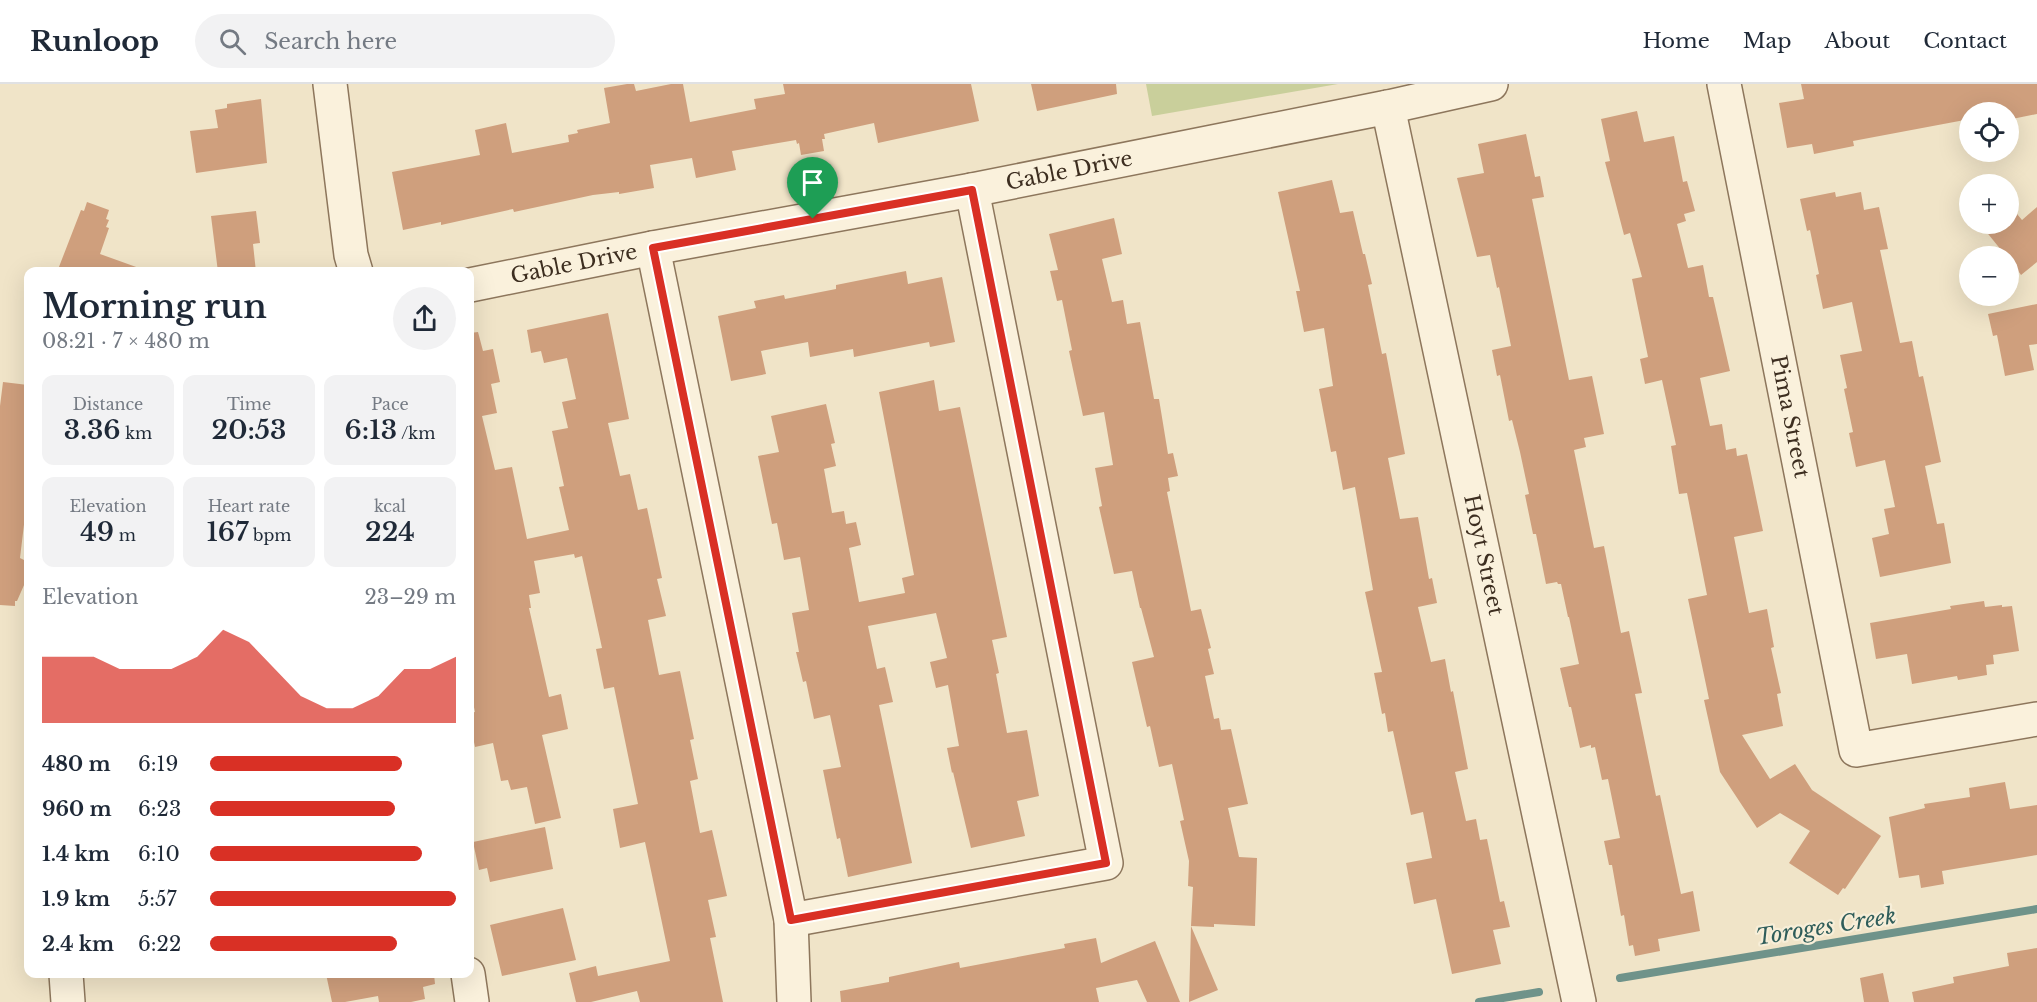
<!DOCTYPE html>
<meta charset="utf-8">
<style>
body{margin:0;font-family:"Libre Baskerville",serif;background:#f2f2f3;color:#1f2937;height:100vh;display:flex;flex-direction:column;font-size:22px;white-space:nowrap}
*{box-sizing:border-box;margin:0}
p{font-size:20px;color:#747a83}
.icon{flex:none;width:33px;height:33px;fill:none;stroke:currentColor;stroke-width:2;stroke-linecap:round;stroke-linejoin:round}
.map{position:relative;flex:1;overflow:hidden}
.panel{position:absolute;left:24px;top:183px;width:450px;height:711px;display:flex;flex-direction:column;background:#fff;border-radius:12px;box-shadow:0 6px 24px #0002}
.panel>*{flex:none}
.buttons{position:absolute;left:1959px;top:18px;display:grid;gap:12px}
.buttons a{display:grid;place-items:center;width:60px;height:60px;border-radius:50%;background:#fff;box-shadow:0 6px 24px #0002;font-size:30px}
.pin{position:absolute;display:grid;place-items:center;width:51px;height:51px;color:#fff;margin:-62px -26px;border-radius:50% 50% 50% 0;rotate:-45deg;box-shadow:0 0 6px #0007}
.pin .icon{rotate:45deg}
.round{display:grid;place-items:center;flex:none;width:63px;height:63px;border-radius:32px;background:#f2f2f3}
.head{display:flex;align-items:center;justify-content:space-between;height:102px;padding:0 18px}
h1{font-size:33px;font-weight:600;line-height:45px}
.stats{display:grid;grid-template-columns:repeat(3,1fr);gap:9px;height:102px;padding:6px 18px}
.stats div{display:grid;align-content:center;border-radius:12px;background:#f2f2f3;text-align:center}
.stats b{font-size:26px;font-weight:600}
.stats small{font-size:16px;font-weight:400}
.stats p{font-size:16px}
.chart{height:168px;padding:12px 18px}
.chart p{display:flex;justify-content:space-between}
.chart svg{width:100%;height:108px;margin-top:6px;fill:#d93025;opacity:.7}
ul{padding:0 18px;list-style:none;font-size:20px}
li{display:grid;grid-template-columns:96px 72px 1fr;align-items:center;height:45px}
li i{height:15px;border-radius:8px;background:#d93025}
header{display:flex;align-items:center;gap:36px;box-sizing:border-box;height:84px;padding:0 30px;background:#fff;border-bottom:2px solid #e0e1e3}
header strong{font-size:28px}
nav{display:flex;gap:33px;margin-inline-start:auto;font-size:21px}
.search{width:420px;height:54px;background:#f2f2f3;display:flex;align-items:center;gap:15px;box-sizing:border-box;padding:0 21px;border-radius:33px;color:#747a83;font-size:22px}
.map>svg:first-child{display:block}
.green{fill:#c9cf9b}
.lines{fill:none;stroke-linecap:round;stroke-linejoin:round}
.stream{stroke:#6f938a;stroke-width:8}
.building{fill:#cf9f7d}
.minor-casing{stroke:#8d765c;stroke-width:36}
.minor{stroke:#faf1dc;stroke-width:33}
.route-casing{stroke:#fff;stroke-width:12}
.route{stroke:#d93025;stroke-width:8}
.labels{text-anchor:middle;stroke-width:4.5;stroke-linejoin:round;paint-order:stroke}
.street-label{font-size:21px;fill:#3d2e20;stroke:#f7eed8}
.water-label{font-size:22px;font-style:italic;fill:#2f5d5a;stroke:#f7eed8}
</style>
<header>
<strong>Runloop</strong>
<div class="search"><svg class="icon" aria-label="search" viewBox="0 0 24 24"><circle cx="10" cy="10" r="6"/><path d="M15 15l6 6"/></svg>Search here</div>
<nav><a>Home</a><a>Map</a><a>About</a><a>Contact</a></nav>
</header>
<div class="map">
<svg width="2037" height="918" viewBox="0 0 2037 918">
<rect width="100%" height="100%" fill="#f0e4c8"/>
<path class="green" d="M 1146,0 L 1338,0 L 1152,32 Z"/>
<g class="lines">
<path class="stream" d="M 1620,894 L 2037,825
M 1479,918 L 1539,908"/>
</g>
<path class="building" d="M 627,0 L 634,0 L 636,7 L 671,0 L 683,0 L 690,38 L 756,25 L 754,15 L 785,10 L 783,0 L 971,0 L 979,37 L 878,59 L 874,39 L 824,50 L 825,55 L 822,55 L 824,67 L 801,71 L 799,59 L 797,60 L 796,56 L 732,67 L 736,86 L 696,94 L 692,74 L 650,81 L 654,104 L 619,110 L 619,108 L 593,111 L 514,128 L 513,125 L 441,141 L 441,138 L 403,146 L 392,88 L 480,71 L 475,46 L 506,39 L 512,69 L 569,58 L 568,51 L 578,49 L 577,46 L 610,39 L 604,4 Z
M 1031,0 L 1116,0 L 1117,10 L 1037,27 Z
M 1801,0 L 2037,0 L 2037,30 L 2012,35 L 2011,28 L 1970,28 L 1970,35 L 1853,57 L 1854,62 L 1814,70 L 1812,60 L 1787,64 L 1779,19 L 1804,15 Z
M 261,15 L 267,79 L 196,89 L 190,47 L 218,44 L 215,26 L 227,24 L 227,20 Z
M 1637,27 L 1644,58 L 1674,52 L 1683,98 L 1687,97 L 1695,127 L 1684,130 L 1686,137 L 1677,140 L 1688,184 L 1703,181 L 1709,213 L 1713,213 L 1730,287 L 1700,294 L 1710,342 L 1722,340 L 1726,366 L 1736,364 L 1737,372 L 1747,370 L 1763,447 L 1734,453 L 1749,529 L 1767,525 L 1774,563 L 1771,564 L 1781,609 L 1777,610 L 1783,642 L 1742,651 L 1770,695 L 1795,680 L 1812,706 L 1881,752 L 1845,805 L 1843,804 L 1838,811 L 1789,779 L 1810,747 L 1780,729 L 1757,744 L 1720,688 L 1704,616 L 1709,615 L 1688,515 L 1707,511 L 1687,409 L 1679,410 L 1671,362 L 1676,361 L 1662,296 L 1645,300 L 1640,275 L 1648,273 L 1632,195 L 1642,193 L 1630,149 L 1624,151 L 1605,78 L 1610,77 L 1601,35 Z
M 1526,50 L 1535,93 L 1540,92 L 1544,113 L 1532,115 L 1569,296 L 1592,292 L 1604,350 L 1584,354 L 1586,363 L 1574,366 L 1594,464 L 1604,462 L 1621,549 L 1629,547 L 1642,609 L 1635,610 L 1656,712 L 1660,711 L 1681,810 L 1693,807 L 1700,847 L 1658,855 L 1660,867 L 1635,872 L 1633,861 L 1629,862 L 1624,831 L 1621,832 L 1612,781 L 1609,781 L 1604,757 L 1620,754 L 1608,695 L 1602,696 L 1595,663 L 1591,664 L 1591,661 L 1580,664 L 1571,623 L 1569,623 L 1560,584 L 1579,580 L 1569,533 L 1568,533 L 1561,500 L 1558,500 L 1557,498 L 1546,500 L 1536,450 L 1533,450 L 1525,411 L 1529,410 L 1520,368 L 1512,336 L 1509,337 L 1500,291 L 1497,292 L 1492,266 L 1511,262 L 1499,203 L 1497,204 L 1490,171 L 1477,173 L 1457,94 L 1484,89 L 1478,60 Z
M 1332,96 L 1340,129 L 1353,127 L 1363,170 L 1365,170 L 1372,200 L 1368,201 L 1382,270 L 1386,269 L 1405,370 L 1388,374 L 1400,435 L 1418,433 L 1429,495 L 1432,494 L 1437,519 L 1418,523 L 1431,578 L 1445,575 L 1451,608 L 1453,607 L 1468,685 L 1455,688 L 1466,737 L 1476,735 L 1480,756 L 1487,755 L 1500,818 L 1504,817 L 1510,843 L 1493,846 L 1501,880 L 1452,890 L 1436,815 L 1414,820 L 1406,779 L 1432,774 L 1423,728 L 1411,731 L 1393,647 L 1388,648 L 1385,629 L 1382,630 L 1374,589 L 1382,588 L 1365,508 L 1373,506 L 1355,403 L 1343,406 L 1336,367 L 1331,368 L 1319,305 L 1333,302 L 1324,244 L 1304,248 L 1296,207 L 1300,207 L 1278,108 Z
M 1835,108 L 1836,113 L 1861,108 L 1864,126 L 1879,123 L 1888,165 L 1880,166 L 1900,259 L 1912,257 L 1919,293 L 1923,292 L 1941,378 L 1925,382 L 1937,440 L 1944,439 L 1951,479 L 1880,493 L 1872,454 L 1889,450 L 1884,425 L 1895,423 L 1885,376 L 1856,383 L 1849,349 L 1853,348 L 1844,305 L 1847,304 L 1840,271 L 1862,267 L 1852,218 L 1823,225 L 1816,191 L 1819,190 L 1810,146 L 1807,147 L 1800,115 Z
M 87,118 L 109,126 L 106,135 L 109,136 L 106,143 L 109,144 L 100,170 L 139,184 L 138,188 L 57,188 L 81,126 L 84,127 Z
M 2008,119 L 2022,136 L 2037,123 L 2037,178 L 2021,191 L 2008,172 L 2006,172 L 1980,140 L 2008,140 Z
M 256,127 L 260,159 L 253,160 L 256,188 L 218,188 L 211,132 Z
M 1114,134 L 1122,170 L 1102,175 L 1112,218 L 1123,216 L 1127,240 L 1140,238 L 1154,315 L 1159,315 L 1168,370 L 1173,369 L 1178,392 L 1168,394 L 1170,407 L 1167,408 L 1191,527 L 1201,525 L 1211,564 L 1208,565 L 1214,590 L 1205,592 L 1214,635 L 1219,634 L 1221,646 L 1231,645 L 1248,720 L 1228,724 L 1239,773 L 1257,774 L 1255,842 L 1214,840 L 1214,843 L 1191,842 L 1193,803 L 1188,802 L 1189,777 L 1180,737 L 1184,736 L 1172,680 L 1159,683 L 1150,642 L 1147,643 L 1132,578 L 1154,573 L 1141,524 L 1140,524 L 1132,487 L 1114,490 L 1099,423 L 1102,422 L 1095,384 L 1113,381 L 1104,328 L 1083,332 L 1069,267 L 1072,266 L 1062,216 L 1057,217 L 1050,187 L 1058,186 L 1049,150 Z
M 906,187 L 908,200 L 942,193 L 955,258 L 930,263 L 929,258 L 854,273 L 853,265 L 810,273 L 808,258 L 761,267 L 766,290 L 731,297 L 718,232 L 756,224 L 754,217 L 784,211 L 785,215 L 836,205 L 836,201 Z
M 2037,220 L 2037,260 L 2029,261 L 2034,286 L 2005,292 L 1997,251 L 1993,252 L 1988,230 Z
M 608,229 L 629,335 L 608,339 L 620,392 L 630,390 L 638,426 L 647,424 L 662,494 L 657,495 L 666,532 L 648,536 L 659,591 L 680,587 L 694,655 L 690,656 L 698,695 L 690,697 L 700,749 L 712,746 L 727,812 L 708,816 L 716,853 L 710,854 L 723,918 L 640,918 L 637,907 L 591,918 L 576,918 L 569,889 L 596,882 L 598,892 L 670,877 L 645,758 L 620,764 L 613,725 L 638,720 L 614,603 L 604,605 L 596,565 L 602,564 L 582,472 L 575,474 L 574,470 L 534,477 L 540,509 L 529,511 L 531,524 L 529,524 L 549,613 L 561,610 L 568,645 L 542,651 L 561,734 L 535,740 L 527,703 L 511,706 L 508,696 L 501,697 L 493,659 L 475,663 L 470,638 L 470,629 L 475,628 L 470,604 L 470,249 L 478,248 L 483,267 L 493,265 L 500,298 L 491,300 L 497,329 L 482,332 L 495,386 L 512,383 L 527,455 L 569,446 L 559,403 L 564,402 L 552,347 L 568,344 L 562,318 L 576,315 L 567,274 L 544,279 L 541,267 L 531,269 L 527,246 Z
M 934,296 L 939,327 L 960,323 L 1007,553 L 992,556 L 999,589 L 996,590 L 1007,649 L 1027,646 L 1039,712 L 1017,717 L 1025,752 L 971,764 L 953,688 L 952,689 L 947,664 L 959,662 L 948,601 L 936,604 L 930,578 L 947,574 L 936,529 L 868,542 L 877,585 L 885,583 L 893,618 L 879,621 L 912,779 L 848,793 L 840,754 L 837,755 L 823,686 L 841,683 L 830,631 L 814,635 L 806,597 L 803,598 L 796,568 L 799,568 L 792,529 L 809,526 L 800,473 L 784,476 L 777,439 L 772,440 L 758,372 L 779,368 L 771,332 L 826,320 L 835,359 L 831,360 L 836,382 L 824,385 L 832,429 L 844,427 L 846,440 L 856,438 L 861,461 L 849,464 L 859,518 L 905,509 L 902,494 L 914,491 L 879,308 Z
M 3,298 L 28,301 L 28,407 L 20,474 L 28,478 L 28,492 L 17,517 L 15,517 L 15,522 L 0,521 L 0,322 Z
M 1984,517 L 1985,523 L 2002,521 L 2002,523 L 2012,522 L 2019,567 L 1993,571 L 1994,580 L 1986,581 L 1987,591 L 1958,596 L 1957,592 L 1912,600 L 1907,570 L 1876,575 L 1870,539 L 1951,525 L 1950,522 Z
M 2005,698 L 2010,725 L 2037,721 L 2037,771 L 1942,787 L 1944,800 L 1921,804 L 1919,791 L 1899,794 L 1889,733 L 1925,724 L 1924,720 L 1970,713 L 1969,704 Z
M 545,743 L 553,785 L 490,798 L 487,784 L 479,786 L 473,758 Z
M 563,824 L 576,876 L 502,892 L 490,841 Z
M 1191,842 L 1218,906 L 1189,918 Z
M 1096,854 L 1101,879 L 1155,857 L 1180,918 L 1147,918 L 1137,896 L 1096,904 L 1099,918 L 841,918 L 840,907 L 889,898 L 889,893 L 959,878 L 960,884 L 1065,864 L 1064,860 Z
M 2037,864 L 2037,918 L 1914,918 L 1912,908 L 1954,899 L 1953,893 L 2009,882 L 2007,869 Z
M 1883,889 L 1889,918 L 1864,918 L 1860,894 Z
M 326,890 L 434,890 L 435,900 L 423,903 L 425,915 L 411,918 L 379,918 L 378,912 L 345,918 L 332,918 Z"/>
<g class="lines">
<g class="minor-casing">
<g id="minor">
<path d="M 330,0 L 351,171 L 356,188"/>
<path id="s1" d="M 1724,0 L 1856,666 L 2037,635"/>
<path id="s2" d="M 1388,23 L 1579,918"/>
<path d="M 653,164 L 791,836 L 794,918"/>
<path id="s3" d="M 470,201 L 653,164 L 972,106 L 1388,23 L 1491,0"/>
<path d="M 791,836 L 1106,779 L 972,106"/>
<path d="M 66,890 L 68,918"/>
<path d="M 468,890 L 472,918"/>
</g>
</g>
<use href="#minor" class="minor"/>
</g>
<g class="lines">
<g class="route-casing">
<path id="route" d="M 972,106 L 1106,779 L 791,836 L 653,164 Z"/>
</g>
<use href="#route" class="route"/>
</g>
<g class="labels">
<g class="street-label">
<text dy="7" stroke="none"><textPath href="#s3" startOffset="610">Gable Drive</textPath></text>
<text dy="7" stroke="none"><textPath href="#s3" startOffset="106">Gable Drive</textPath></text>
<text dy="7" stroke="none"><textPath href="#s1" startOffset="339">Pima Street</textPath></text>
<text dy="7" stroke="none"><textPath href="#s2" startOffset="458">Hoyt Street</textPath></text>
</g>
<g class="water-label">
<text transform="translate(1826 842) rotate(-9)" y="8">Toroges Creek</text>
</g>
</g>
</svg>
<div class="buttons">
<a><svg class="icon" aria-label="locate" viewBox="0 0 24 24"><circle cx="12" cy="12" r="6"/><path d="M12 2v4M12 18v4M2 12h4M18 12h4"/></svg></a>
<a>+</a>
<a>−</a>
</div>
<div class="pin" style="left:813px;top:135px;background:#1e9e55"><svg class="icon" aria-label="arrive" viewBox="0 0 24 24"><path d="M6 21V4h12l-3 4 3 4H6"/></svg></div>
<section class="panel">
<div class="head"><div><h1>Morning run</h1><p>08:21 · 7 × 480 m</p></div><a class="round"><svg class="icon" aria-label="share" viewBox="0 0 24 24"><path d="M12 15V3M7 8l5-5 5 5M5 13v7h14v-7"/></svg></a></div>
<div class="stats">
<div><p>Distance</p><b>3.36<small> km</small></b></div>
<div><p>Time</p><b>20:53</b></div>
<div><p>Pace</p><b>6:13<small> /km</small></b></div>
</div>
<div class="stats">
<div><p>Elevation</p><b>49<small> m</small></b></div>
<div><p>Heart rate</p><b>167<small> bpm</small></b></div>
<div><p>kcal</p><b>224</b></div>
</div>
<div class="chart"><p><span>Elevation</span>23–29 m</p>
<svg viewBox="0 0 160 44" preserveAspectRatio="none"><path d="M0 44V17L10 17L20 17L30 22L40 22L50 22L60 17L70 6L80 11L90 22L100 33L110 38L120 38L130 33L140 22L150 22L160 17V44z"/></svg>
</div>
<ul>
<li><b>480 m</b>6:19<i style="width:78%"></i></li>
<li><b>960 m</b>6:23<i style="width:75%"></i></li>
<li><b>1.4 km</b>6:10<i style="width:86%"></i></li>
<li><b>1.9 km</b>5:57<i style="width:100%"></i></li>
<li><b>2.4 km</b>6:22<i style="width:76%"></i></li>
</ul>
</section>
</div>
